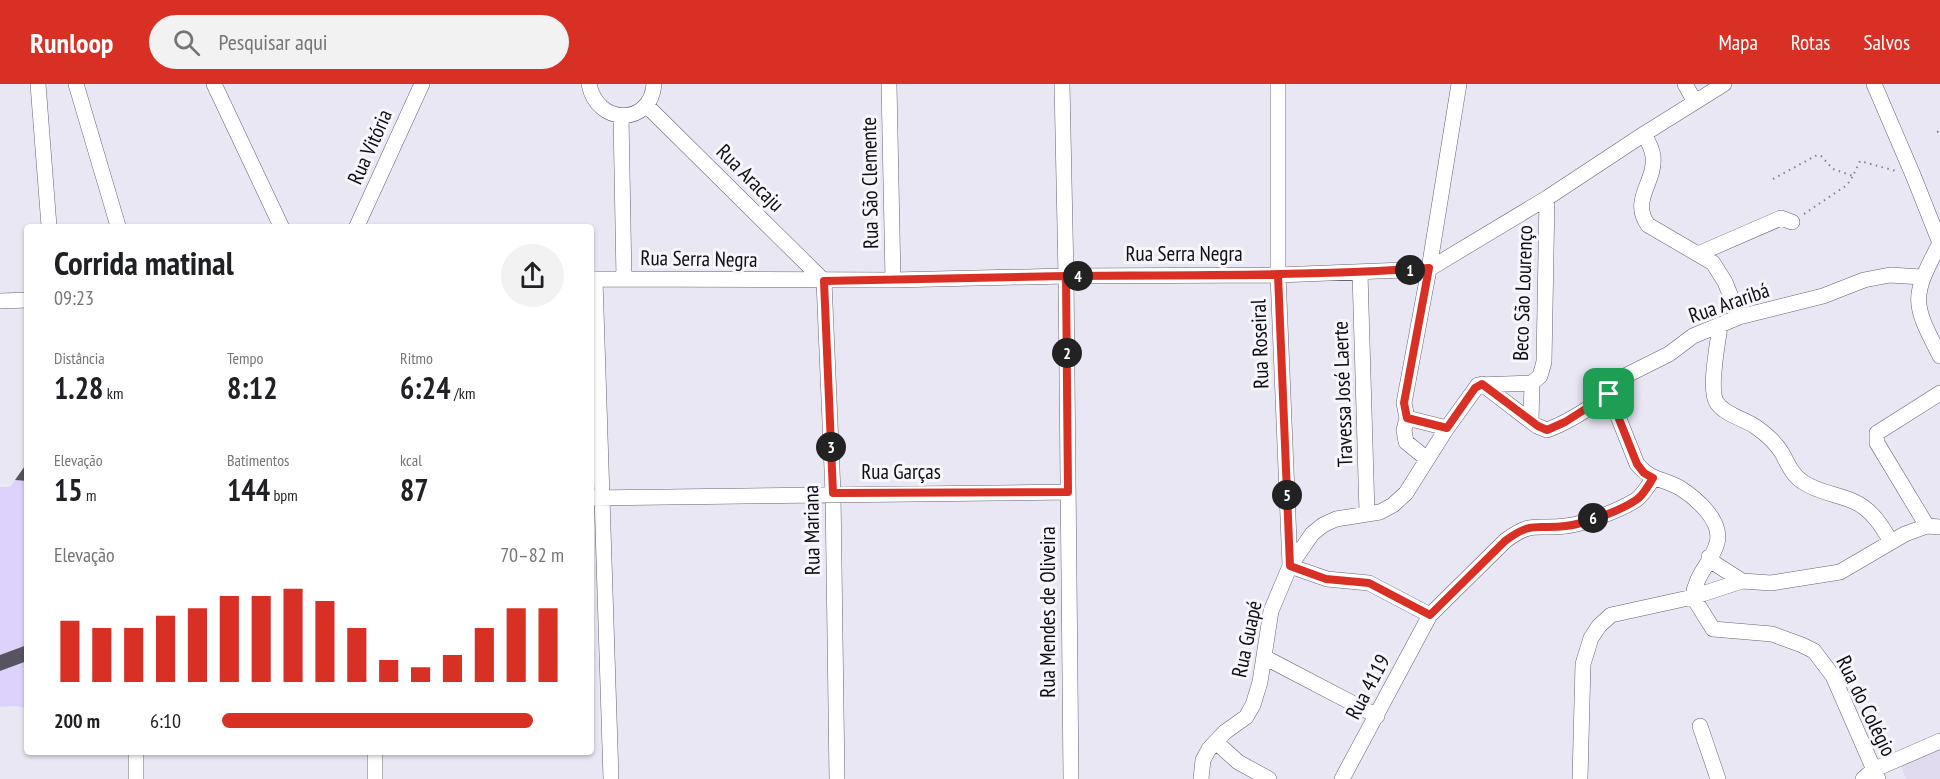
<!DOCTYPE html>
<html lang="pt">
<meta charset="utf-8">
<style>
body{margin:0;font-family:"PT Sans Narrow",sans-serif;background:#f2f2f2;color:#202124;height:100vh;display:flex;flex-direction:column;font-size:22px;white-space:nowrap}
*{box-sizing:border-box;margin:0}
p{font-size:20px;color:#757577}
.icon{flex:none;width:33px;height:33px;fill:none;stroke:currentColor;stroke-width:2;stroke-linecap:round;stroke-linejoin:round}
.map{position:relative;flex:1;overflow:hidden}
.sheet{position:absolute;left:24px;top:140px;width:570px;height:531px;display:flex;flex-direction:column;background:#fff;border-radius:6px;box-shadow:0 2px 4px #0004}
.sheet>*{flex:none}
.pin{position:absolute;display:grid;place-items:center;width:51px;height:51px;color:#fff;margin:-26px;border-radius:12px;box-shadow:0 3px 9px #0006}
.km{position:absolute;width:30px;height:30px;margin:-15px;border-radius:50%;background:#222;color:#fff;font-size:16px;line-height:30px;text-align:center}
.round{display:grid;place-items:center;flex:none;width:63px;height:63px;border-radius:32px;background:#f2f2f2}
.overview{display:flex;align-items:center;justify-content:space-between;height:102px;padding:0 30px}
h1{font-size:33px;font-weight:700;line-height:45px}
.stats{display:grid;grid-template-columns:repeat(3,1fr);gap:9px;height:102px;padding:6px 30px}
.stats div{display:grid;align-content:center}
.stats b{font-size:30px;font-weight:700}
.stats small{font-size:16px;font-weight:400}
.stats p{font-size:16px}
.chart{height:168px;padding:12px 30px}
.chart p{display:flex;justify-content:space-between}
.chart svg{width:100%;height:108px;margin-top:6px;stroke:#d93025;stroke-width:6}
ul{padding:0 30px;list-style:none;font-size:20px}
li{display:grid;grid-template-columns:96px 72px 1fr;align-items:center;height:45px}
li i{height:15px;border-radius:8px;background:#d93025}
header{display:flex;align-items:center;gap:36px;box-sizing:border-box;height:84px;padding:0 30px;background:#d93025;color:#fff}
header strong{font-size:28px}
nav{display:flex;gap:33px;margin-inline-start:auto;font-size:21px}
.search{width:420px;height:54px;background:#f2f2f2;display:flex;align-items:center;gap:15px;box-sizing:border-box;padding:0 21px;border-radius:33px;color:#757577;font-size:22px}
.map>svg:first-child{display:block}
.built{fill:#dfdaee}
.green{fill:#dcd2fc}
.building{fill:#57545f}
.lines{fill:none;stroke-linecap:round;stroke-linejoin:round}
.minor-casing{stroke:#66636f;stroke-width:16}
.path{stroke:#84828b;stroke-width:2;stroke-dasharray:1.5 4.5;stroke-linecap:butt}
.minor{stroke:#fff;stroke-width:15}
.route-casing{stroke:#fff;stroke-width:12}
.route{stroke:#d93025;stroke-width:8}
.labels{text-anchor:middle;stroke-width:6;stroke-linejoin:round;paint-order:stroke}
.street-label{font-size:21px;fill:#0e0d11;stroke:#f7f6fd}
</style>
<header>
<strong>Runloop</strong>
<div class="search"><svg class="icon" aria-label="search" viewBox="0 0 24 24"><circle cx="10" cy="10" r="6"/><path d="M15 15l6 6"/></svg>Pesquisar aqui</div>
<nav><a>Mapa</a><a>Rotas</a><a>Salvos</a></nav>
</header>
<div class="map">
<svg width="1940" height="695" viewBox="0 0 1940 695">
<rect width="100%" height="100%" fill="#eae7f4"/>
<path class="built" d="M 1940,661 L 1940,695 L 1906,695 L 1899,677 Z"/>
<path class="green" d="M 15,396 L 27,397 L 27,624 L 15,622 L 0,623 L 0,403 L 10,403 Z"/>
<path class="building" d="M 27,379 L 27,397 L 15,396 Z
M 27,561 L 27,577 L 0,587 L 0,571 Z"/>
<g class="lines">
<g class="minor-casing">
<path id="minor" d="M 38,0 L 49,142
M 76,0 L 118,142
M 214,0 L 281,142
M 589,0 C 597,42 651,42 654,0
M 889,0 L 893,196
M 1062,0 L 1066,192 L 1071,695
M 1278,0 L 1278,191 L 1290,482 L 1327,495 L 1369,499 L 1430,531
M 1685,0 L 1695,18
M 1874,0 L 1913,91 L 1940,159
M 646,21 L 824,197 L 833,409 L 837,695
M 621,32 L 624,195
M 1644,50 C 1648,57 1652,64 1653,72 C 1656,98 1630,116 1648,141 L 1713,179 L 1725,198 L 1739,233
M 357,142 L 422,0
M 1940,159 C 1911,214 1912,218 1940,272
M 1698,170 L 1781,134 L 1792,138
M 1360,189 L 1367,429
M 591,195 L 893,196 L 1066,192 L 1278,191 L 1429,185 L 1547,114 L 1644,50 L 1724,0
M 595,195 L 611,695
M 0,217 L 27,216
M 1720,242 C 1718,259 1708,306 1717,319 C 1725,331 1745,335 1756,343 C 1766,350 1776,359 1782,369 C 1788,380 1792,391 1803,398 C 1819,409 1838,410 1855,418 C 1872,426 1882,442 1891,458
M 1482,300 L 1537,342 L 1547,346 C 1569,338 1590,324 1609,310 L 1610,302 L 1615,297 L 1669,270 L 1693,252 L 1739,233 L 1823,212 L 1864,196 L 1890,191 L 1922,193
M 1609,310 L 1637,380 C 1651,397 1663,394 1680,404 C 1696,414 1723,437 1717,459 C 1712,478 1695,491 1693,513 L 1713,545 L 1772,550 L 1802,561 L 1814,567 L 1833,592 L 1878,695
M 1407,334 L 1404,346 L 1406,358 L 1427,375
M 1531,336 L 1532,299 L 1540,292 L 1544,278 L 1547,114
M 1447,344 L 1407,334 L 1404,319 L 1429,185 L 1459,0
M 591,414 L 1068,408
M 1927,442 L 1877,359 L 1877,349 L 1940,309
M 1709,473 L 1714,479 L 1742,497
M 1264,573 L 1377,632
M 1700,642 L 1718,695
M 1216,658 L 1238,678 L 1269,695
M 375,668 L 375,695
M 136,695 L 136,668
M 1201,695 L 1203,676 L 1209,665 L 1225,648 L 1246,633 L 1253,621 L 1260,598 L 1271,527 L 1290,482 L 1312,450 L 1323,441 L 1336,435 L 1380,428 L 1393,421 L 1406,409 L 1447,344 L 1478,301 L 1532,299
M 1342,695 L 1430,531 L 1505,457 C 1533,436 1536,446 1566,442 C 1584,440 1620,426 1636,416 C 1643,411 1648,402 1653,395
M 1580,695 L 1583,580 L 1591,554 L 1599,542 L 1611,531 L 1693,513 L 1742,497 L 1771,499 L 1840,488 L 1905,450 L 1927,442 L 1940,443
M 1863,695 L 1873,686 L 1940,657"/>
</g>
<path class="path" d="M 1937,48 L 1940,47
M 1773,95 L 1817,71 L 1821,72 L 1833,85 L 1853,92 L 1860,77 L 1896,87
M 1804,130 L 1847,101 L 1853,92"/>
<use href="#minor" class="minor"/>
</g>
<g class="lines">
<g class="route-casing">
<path id="route" d="M 1609,310 L 1565,338 L 1547,346 L 1538,342 L 1482,300 L 1475,304 L 1447,344 L 1407,334 L 1404,319 L 1429,184 C 1308,192 1187,191 1066,192 L 1068,408 L 833,409 L 824,197 L 1066,192 L 1278,191 L 1290,482 L 1326,495 L 1369,499 L 1430,531 L 1505,457 C 1533,436 1536,446 1566,442 C 1584,440 1620,427 1636,416 C 1643,412 1648,402 1653,394 L 1644,389 L 1637,380 L 1609,310"/>
</g>
<use href="#route" class="route"/>
</g>
<g class="labels">
<g class="street-label">
<text transform="translate(370 63) rotate(-66)" y="7">Rua Vitória</text>
<text transform="translate(750 94) rotate(45)" y="7">Rua Aracaju</text>
<text transform="translate(870 99) rotate(-91)" y="7">Rua São Clemente</text>
<text x="1184" y="177">Rua Serra Negra</text>
<text transform="translate(699 175) rotate(1)" y="7">Rua Serra Negra</text>
<text transform="translate(1523 209) rotate(-88)" y="7">Beco São Lourenço</text>
<text transform="translate(1729 219) rotate(-19)" y="7">Rua Araribá</text>
<text transform="translate(1260 260) rotate(-92)" y="7">Rua Roseiral</text>
<text transform="translate(1343 310) rotate(-92)" y="7">Travessa José Laerte</text>
<text x="901" y="395">Rua Garças</text>
<text transform="translate(812 446) rotate(-91)" y="7">Rua Mariana</text>
<text transform="translate(1048 528) rotate(-90)" y="7">Rua Mendes de Oliveira</text>
<text transform="translate(1247 555) rotate(-78)" y="7">Rua Guapé</text>
<text transform="translate(1368 603) rotate(-62)" y="7">Rua 4119</text>
<text transform="translate(1866 622) rotate(64)" y="7">Rua do Colégio</text>
</g>
</g>
</svg>
<div class="pin" style="left:1609px;top:310px;background:#1e9e55"><svg class="icon" aria-label="arrive" viewBox="0 0 24 24"><path d="M6 21V4h12l-3 4 3 4H6"/></svg></div>
<b class="km" style="left:1410px;top:186px">1</b>
<b class="km" style="left:1067px;top:269px">2</b>
<b class="km" style="left:831px;top:363px">3</b>
<b class="km" style="left:1078px;top:192px">4</b>
<b class="km" style="left:1287px;top:411px">5</b>
<b class="km" style="left:1593px;top:434px">6</b>
<section class="sheet">
<div class="overview"><div><h1>Corrida matinal</h1><p>09:23</p></div><a class="round"><svg class="icon" aria-label="share" viewBox="0 0 24 24"><path d="M12 15V3M7 8l5-5 5 5M5 13v7h14v-7"/></svg></a></div>
<div class="stats">
<div><p>Distância</p><b>1.28<small> km</small></b></div>
<div><p>Tempo</p><b>8:12</b></div>
<div><p>Ritmo</p><b>6:24<small> /km</small></b></div>
</div>
<div class="stats">
<div><p>Elevação</p><b>15<small> m</small></b></div>
<div><p>Batimentos</p><b>144<small> bpm</small></b></div>
<div><p>kcal</p><b>87</b></div>
</div>
<div class="chart"><p><span>Elevação</span>70–82 m</p>
<svg viewBox="0 0 160 44" preserveAspectRatio="none"><path d="M5 44V19M15 44V22M25 44V22M35 44V17M45 44V14M55 44V9M65 44V9M75 44V6M85 44V11M95 44V22M105 44V35M115 44V38M125 44V33M135 44V22M145 44V14M155 44V14"/></svg>
</div>
<ul>
<li><b>200 m</b>6:10<i style="width:91%"></i></li>
</ul>
</section>
</div>
